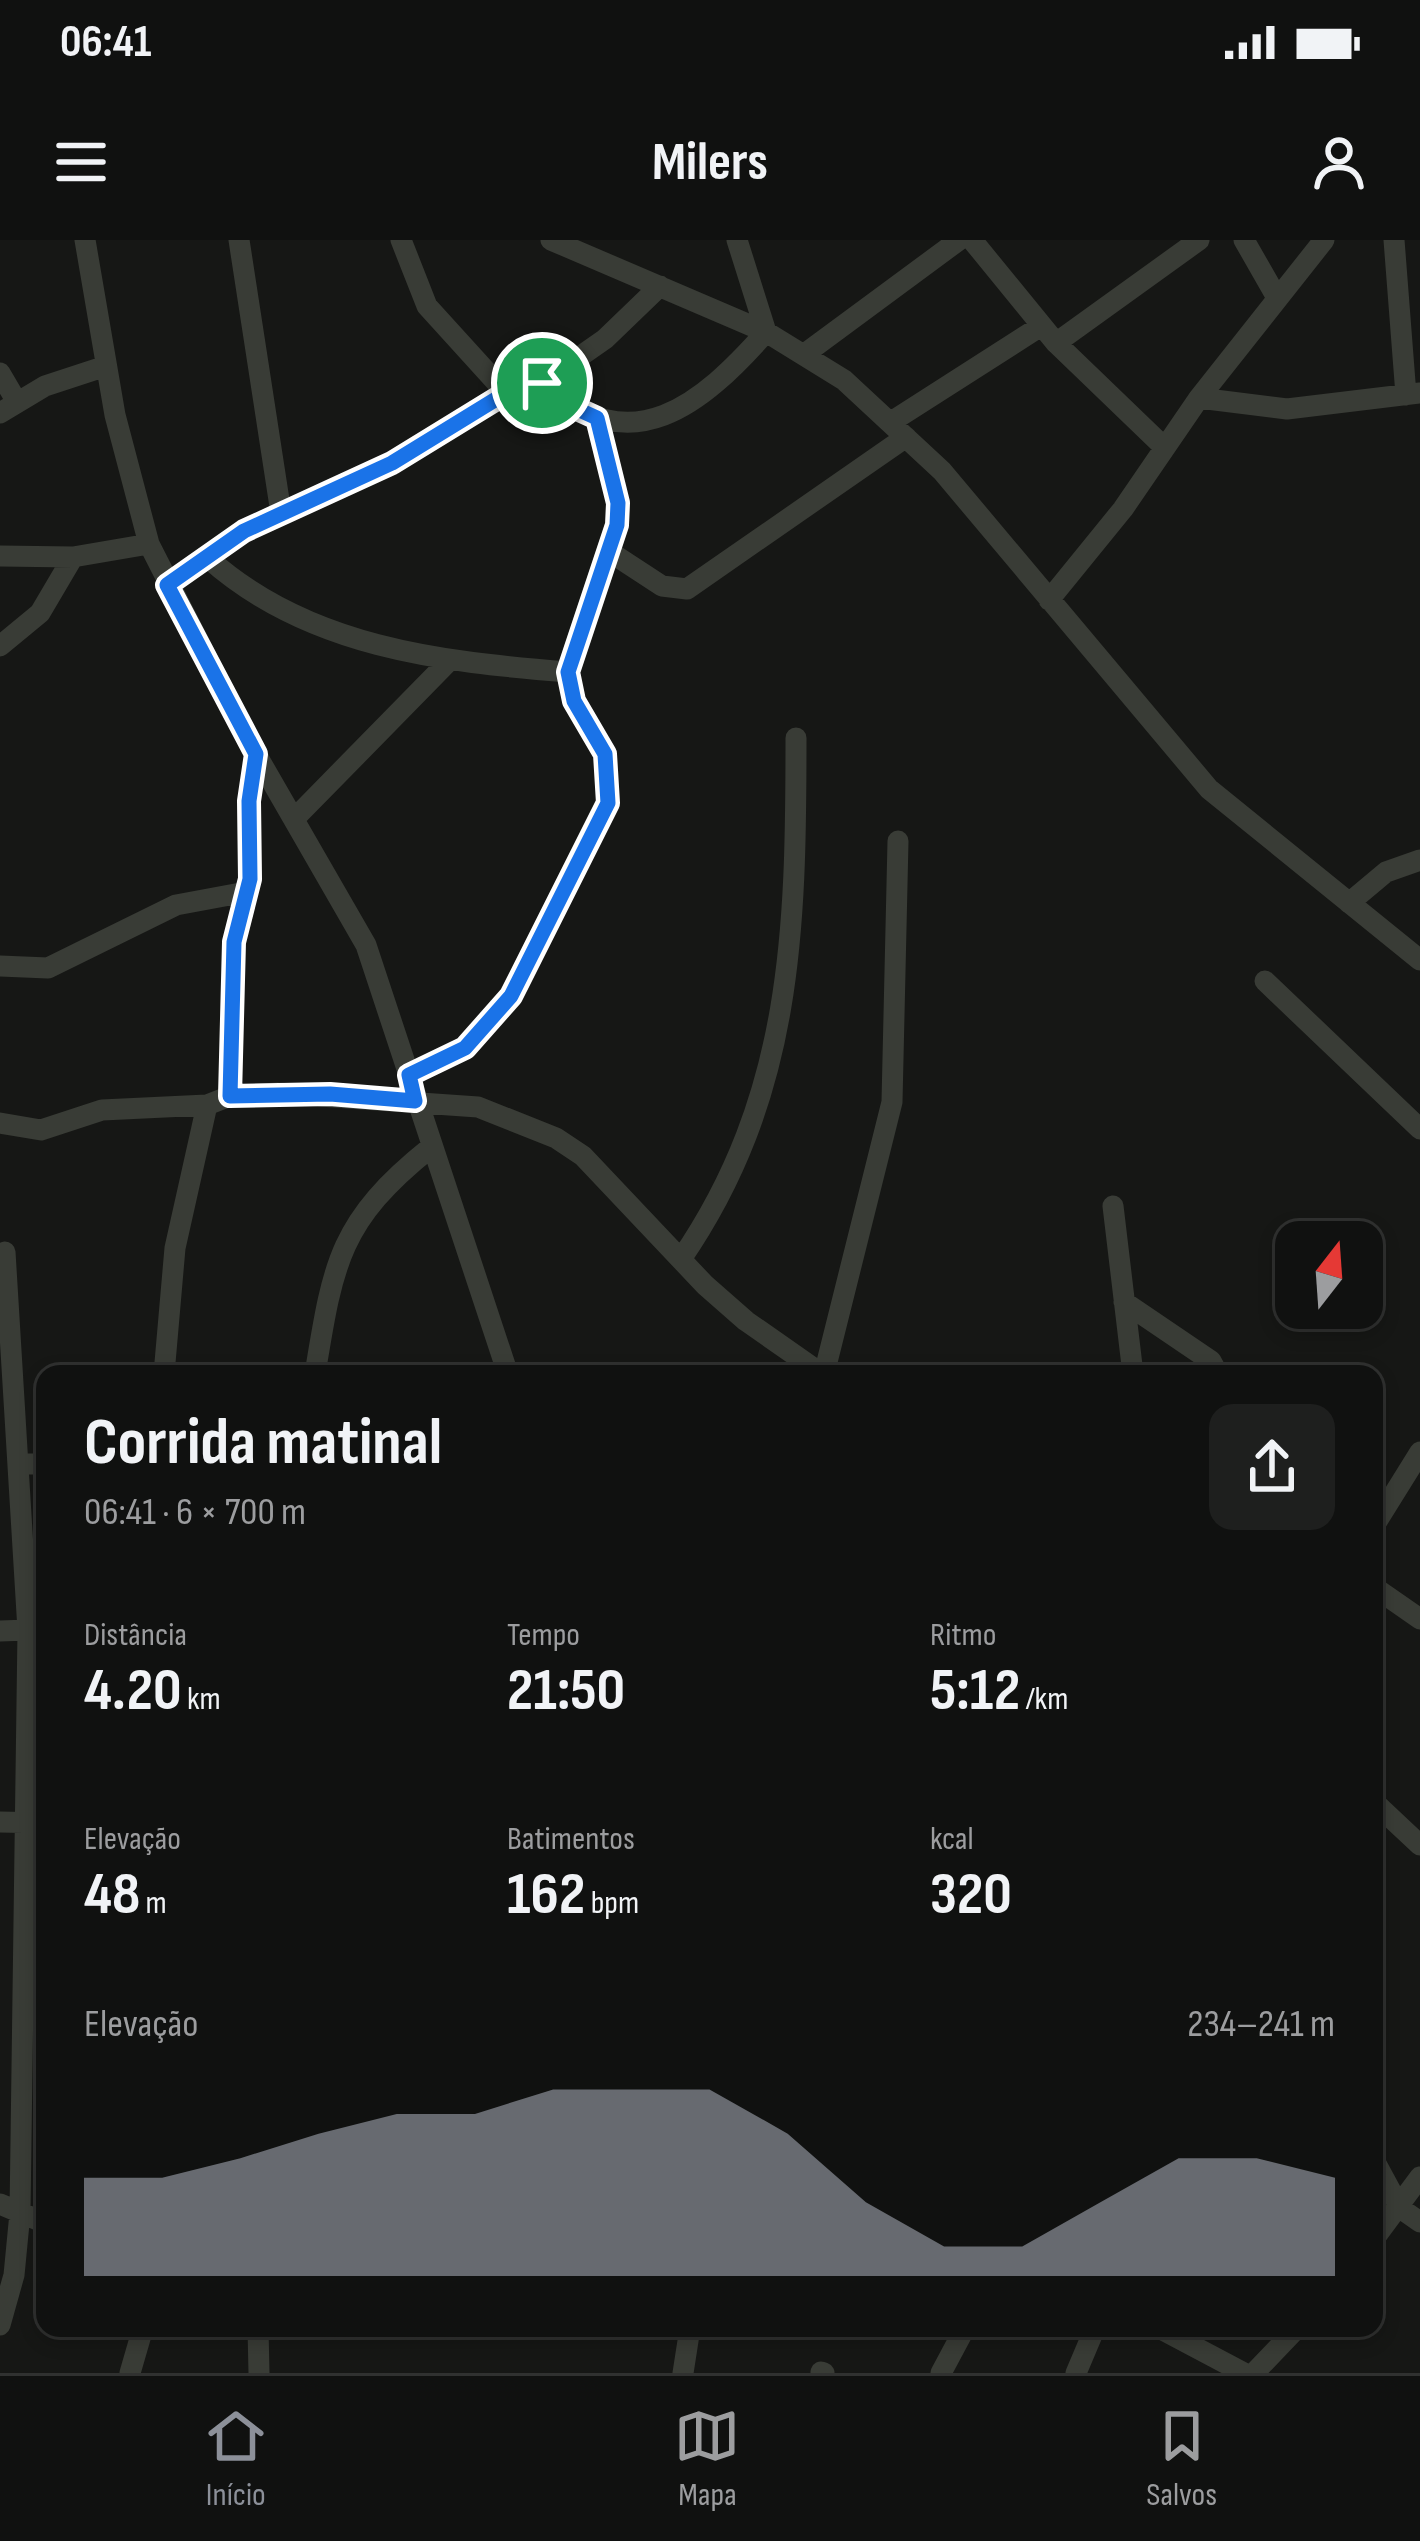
<!DOCTYPE html>
<html lang="pt">
<meta charset="utf-8">
<style>
body{margin:0;font-family:"Sofia Sans Condensed",sans-serif;background:#1e1f1e;color:#f1f3f6;height:100vh;display:flex;flex-direction:column;font-size:45px;white-space:nowrap}
*{box-sizing:border-box;margin:0}
p{font-size:39px;color:#9c9d9f}
.icon{flex:none;width:66px;height:66px;fill:none;stroke:currentColor;stroke-width:2;stroke-linecap:round;stroke-linejoin:round}
.map{position:relative;flex:1;overflow:hidden}
.sheet{position:absolute;left:36px;top:1125px;width:1347px;height:972px;display:flex;flex-direction:column;background:#101110;border-radius:24px;box-shadow:0 6px 18px #0003,0 0 0 3px #303130}
.sheet>*{flex:none}
.needle{width:78px;rotate:17deg}
.buttons{position:absolute;left:1275px;top:981px;display:grid;gap:24px}
.buttons a{display:grid;place-items:center;width:108px;height:108px;border-radius:24px;background:#101110;box-shadow:0 6px 18px #0003,0 0 0 3px #303130;font-size:60px}
.pin{position:absolute;display:grid;place-items:center;width:102px;height:102px;color:#fff;margin:-51px;border:6px solid #fff;border-radius:50%;box-shadow:0 3px 12px #0007}
.round{display:grid;place-items:center;flex:none;width:126px;height:126px;border-radius:24px;background:#1e1f1e}
.head{display:flex;align-items:center;justify-content:space-between;height:204px;padding:0 48px}
h1{font-size:66px;font-weight:700;line-height:90px}
.figures{display:grid;grid-template-columns:repeat(3,1fr);gap:18px;height:204px;padding:12px 48px}
.figures div{display:grid;align-content:center}
.figures b{font-size:60px;font-weight:700}
.figures small{font-size:33px;font-weight:400}
.figures p{font-size:33px}
.chart{height:336px;padding:24px 48px}
.chart p{display:flex;justify-content:space-between}
.chart svg{width:100%;height:216px;margin-top:12px;fill:#8c9099;opacity:.7}
.status{display:flex;justify-content:space-between;align-items:center;height:84px;padding:0 60px;background:#101110;direction:ltr}
.status svg{height:33px;fill:currentColor}
header{display:flex;justify-content:space-between;align-items:center;height:156px;padding:0 48px;background:#101110;font-size:54px;font-weight:700}
.menu{display:flex;justify-content:space-around;align-items:center;height:168px;border-top:3px solid #303130;background:#101110;font-size:33px;color:#9c9d9f}
.menu a{display:grid;justify-items:center;gap:6px}
.menu .active{color:#8c9099}
.map>svg:first-child{display:block}
.lines{fill:none;stroke-linecap:round;stroke-linejoin:round}
.street{stroke:#393c36;stroke-width:21}
.route-casing{stroke:#fff;stroke-width:24}
.route{stroke:#1a73e8;stroke-width:15}
</style>
<div class="status"><b>06:41</b><svg viewBox="0 0 49 12"><path d="M0 12V9h3v3zM5 12V6h3v6zM10 12V3h3v9zM15 12V0h3v12zM26 1h20v11H26zM47 4h2v5h-2z"/></svg></div>
<header><svg class="icon" aria-label="menu" viewBox="0 0 24 24"><path d="M4 6h16M4 12h16M4 18h16"/></svg>Milers<svg class="icon" aria-label="person" viewBox="0 0 24 24"><circle cx="12" cy="8" r="4"/><path d="M4 21q1-7 8-7t8 7"/></svg></header>
<div class="map">
<svg width="1420" height="2133" viewBox="0 0 1420 2133">
<rect width="100%" height="100%" fill="#161715"/>
<g class="lines">
<path class="street" d="M 85,0 L 115,175 L 149,304 L 256,514 L 366,705 L 508,1134
M 239,0 L 281,273
M 401,0 L 427,66 L 506,153
M 551,0 L 766,92 L 844,140 L 942,231 L 1209,549 L 1420,720
M 972,0 L 1056,103 L 1165,208
M 1244,0 L 1276,56
M 1394,0 L 1406,155
M 1056,103 L 1199,0
M 806,113 L 959,0
M 0,133 L 17,162
M 542,143 C 632,225 702,164 766,92 L 737,0
M 1199,158 L 1324,0
M 0,173 L 45,146 L 106,126
M 891,182 L 1041,86
M 610,312 L 662,346 L 687,349 L 906,197
M 0,316 L 73,317 L 149,304
M 208,318 C 307,407 441,422 569,432
M 168,345 L 244,291 L 392,223 L 506,153 L 542,143 L 605,99 L 660,46
M 1049,360 L 1123,269 L 1199,158 L 1287,169 L 1420,153
M 0,406 L 40,373 L 73,317
M 296,577 L 449,421
M 1349,663 L 1386,632 L 1420,620
M 0,726 L 48,728 L 176,665 L 246,652
M 1265,741 L 1420,889
M 409,835 L 465,808 L 510,756 L 608,563 L 605,514 L 574,461 L 569,432 L 617,285 L 618,263 L 597,178
M 230,856 L 234,702 L 251,639 L 249,561 L 256,514
M 0,883 L 41,890 L 102,870 L 207,865 L 230,856 L 277,853 L 478,867 L 556,898 L 583,916 L 705,1045 L 746,1081 L 822,1134
M 1113,966 L 1133,1134
M 681,1019 C 793,856 796,689 796,498
M 1124,1062 L 1211,1121 L 1218,1134
M 164,1134 L 175,1008 L 207,865
M 315,1134 C 333,1023 339,981 430,908
M 824,1134 L 892,862 L 898,601
M 18,1224 L 45,1224
M 1374,1286 L 1420,1212
M 1374,1347 L 1420,1379
M 0,1391 L 28,1390
M 1374,1562 L 1420,1605
M 0,1582 L 45,1583
M 1374,1920 L 1400,1968 L 1420,1982
M 0,1964 L 45,1983
M 1374,1999 L 1420,1937
M 0,2085 L 14,2035 L 20,1973 L 28,1390 L 5,1012
M 258,2088 L 259,2133
M 1159,2088 L 1244,2133
M 821,2132 L 824,2133
M 130,2133 L 143,2088
M 683,2133 L 690,2088
M 941,2133 L 965,2088
M 1076,2133 L 1095,2088
M 1254,2133 L 1297,2088"/>
</g>
<g class="lines">
<g class="route-casing">
<path id="route" d="M 542,143 L 564,163 L 597,178 L 618,263 L 617,285 L 568,432 L 574,461 L 605,514 L 608,563 L 511,756 L 465,808 L 409,835 L 415,861 L 330,854 L 230,856 L 234,702 L 250,639 L 249,561 L 256,514 L 167,345 L 244,291 L 392,223 L 506,153 Z"/>
</g>
<use href="#route" class="route"/>
</g>
</svg>
<div class="buttons">
<a><svg class="needle" viewBox="-14 -14 28 28"><path d="M0-13l5 13h-10z" fill="#e53935"/><path d="M0 13l5-13h-10z" fill="#9c9d9f"/></svg></a>
</div>
<div class="pin" style="left:542px;top:143px;background:#1e9e55"><svg class="icon" aria-label="arrive" viewBox="0 0 24 24"><path d="M6 21V4h12l-3 4 3 4H6"/></svg></div>
<section class="sheet">
<div class="head"><div><h1>Corrida matinal</h1><p>06:41 · 6 × 700 m</p></div><a class="round"><svg class="icon" aria-label="share" viewBox="0 0 24 24"><path d="M12 15V3M7 8l5-5 5 5M5 13v7h14v-7"/></svg></a></div>
<div class="figures">
<div><p>Distância</p><b>4.20<small> km</small></b></div>
<div><p>Tempo</p><b>21:50</b></div>
<div><p>Ritmo</p><b>5:12<small> /km</small></b></div>
</div>
<div class="figures">
<div><p>Elevação</p><b>48<small> m</small></b></div>
<div><p>Batimentos</p><b>162<small> bpm</small></b></div>
<div><p>kcal</p><b>320</b></div>
</div>
<div class="chart"><p><span>Elevação</span>234–241 m</p>
<svg viewBox="0 0 160 44" preserveAspectRatio="none"><path d="M0 44V24L10 24L20 20L30 15L40 11L50 11L60 6L70 6L80 6L90 15L100 29L110 38L120 38L130 29L140 20L150 20L160 24V44z"/></svg>
</div>
</section>
</div>
<nav class="menu">
<a class="active"><svg class="icon" aria-label="home" viewBox="0 0 24 24"><path d="M3 11l9-7 9 7M6 9v11h12V9"/></svg>Início</a>
<a><svg class="icon" aria-label="map" viewBox="0 0 24 24"><path d="M3 6l6-2 6 2 6-2v14l-6 2-6-2-6 2zM9 4v14M15 6v14"/></svg>Mapa</a>
<a><svg class="icon" aria-label="saved" viewBox="0 0 24 24"><path d="M7 4h10v16l-5-4-5 4z"/></svg>Salvos</a>
</nav>
